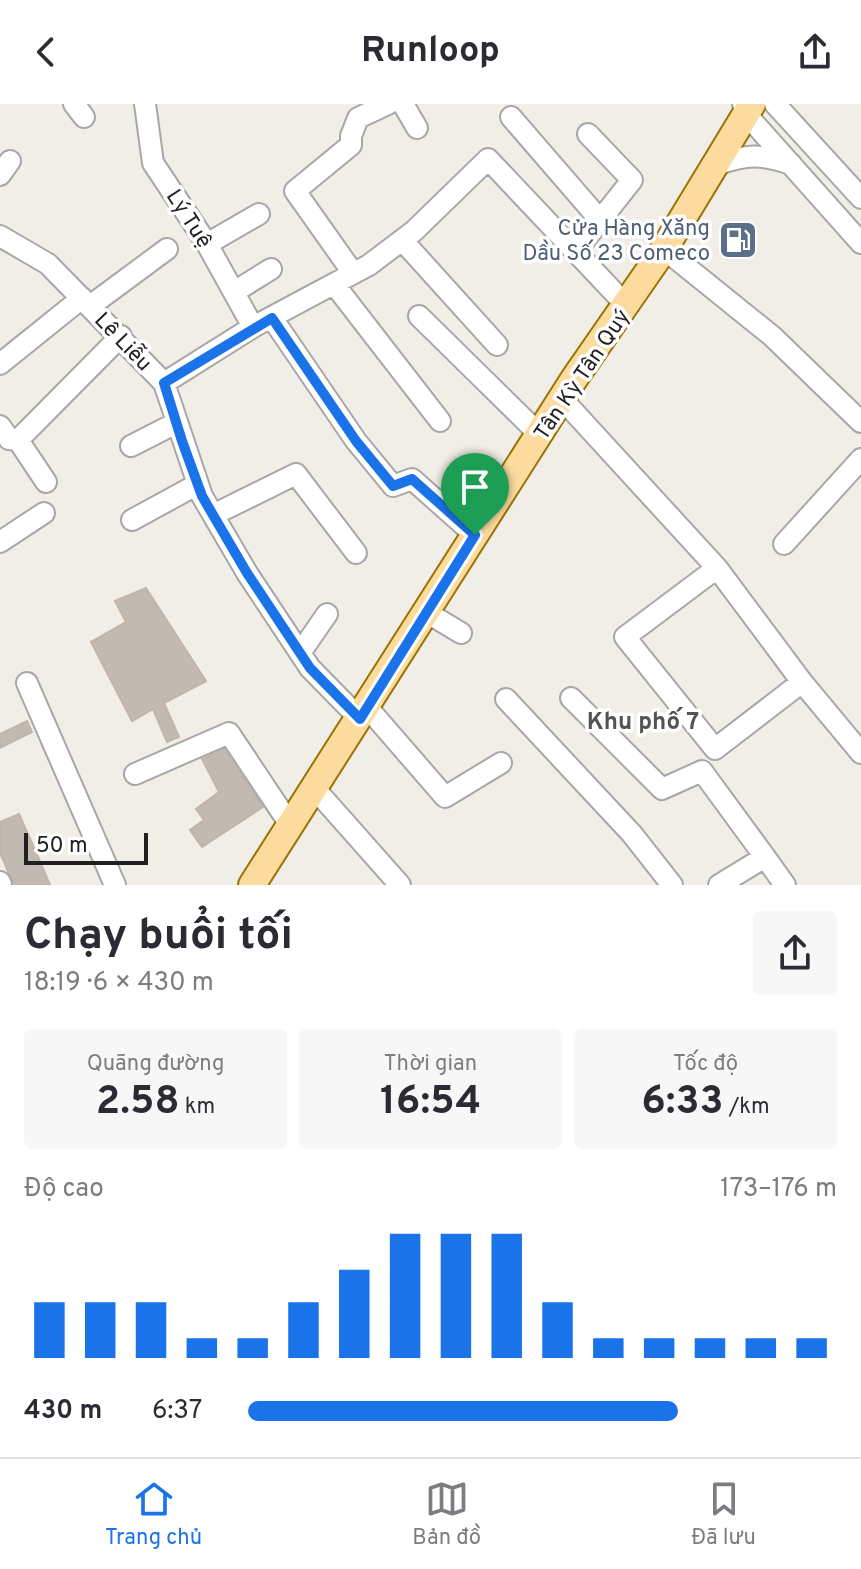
<!DOCTYPE html>
<html lang="vi">
<meta charset="utf-8">
<style>
body{margin:0;font-family:Overpass,sans-serif;background:#f7f7f7;color:#2b2b33;height:100vh;display:flex;flex-direction:column;font-size:30px;white-space:nowrap}
*{box-sizing:border-box;margin:0}
p{font-size:26px;color:#7c7c81}
.icon{flex:none;width:44px;height:44px;fill:none;stroke:currentColor;stroke-width:2;stroke-linecap:round;stroke-linejoin:round}
.map{position:relative;height:781px;overflow:hidden}
.drawer{display:flex;flex-direction:column;background:#fff;flex:1}
.drawer>*{flex:none}
.scale{position:absolute;left:24px;bottom:20px;width:124px;box-sizing:border-box;padding-left:8px;border:4px solid #202020;border-top:0;font-size:22px;line-height:28px;white-space:nowrap;color:#202020;-webkit-text-stroke:6px #fff;paint-order:stroke}
.pin{position:absolute;display:grid;place-items:center;width:68px;height:68px;color:#fff;margin:-82px -34px;border-radius:50% 50% 50% 0;rotate:-45deg;box-shadow:0 0 8px #0007}
.pin .icon{rotate:45deg}
.round{display:grid;place-items:center;flex:none;width:84px;height:84px;border-radius:8px;background:#f7f7f7}
.overview{display:flex;align-items:center;justify-content:space-between;height:136px;padding:0 24px}
h1{font-size:44px;font-weight:700;line-height:60px}
.stats{display:grid;grid-template-columns:repeat(3,1fr);gap:12px;height:136px;padding:8px 24px}
.stats div{display:grid;align-content:center;border-radius:8px;background:#f7f7f7;text-align:center}
.stats b{font-size:40px;font-weight:700}
.stats small{font-size:22px;font-weight:400}
.stats p{font-size:22px}
.chart{height:224px;padding:16px 24px}
.chart p{display:flex;justify-content:space-between}
.chart svg{width:100%;height:144px;margin-top:8px;stroke:#1a73e8;stroke-width:6}
ul{padding:0 24px;list-style:none;font-size:26px}
li{display:grid;grid-template-columns:128px 96px 1fr;align-items:center;height:60px}
li i{height:20px;border-radius:10px;background:#1a73e8}
header{display:flex;justify-content:space-between;align-items:center;height:104px;padding:0 24px;background:#fff;font-size:36px;font-weight:700}
.dock{display:flex;justify-content:space-around;align-items:center;height:112px;border-top:2px solid #e1e1e2;background:#fff;font-size:22px;color:#7c7c81}
.dock a{display:grid;justify-items:center;gap:4px}
.dock .current{color:#1a73e8}
.map>svg:first-child{display:block}
.building{fill:#c1bab2;stroke:#c2b5a8;stroke-width:2}
.lines{fill:none;stroke-linecap:round;stroke-linejoin:round}
.minor-casing{stroke:#a7a7a7;stroke-width:24}
.major-casing{stroke:#9b7300;stroke-width:30}
.minor{stroke:#fff;stroke-width:20}
.major{stroke:#fcdb9f;stroke-width:26}
.route-casing{stroke:#fff;stroke-width:16}
.route{stroke:#1a73e8;stroke-width:10}
.labels{text-anchor:middle;stroke-width:7;stroke-linejoin:round;paint-order:stroke}
.street-label{font-size:22px;fill:#202020;stroke:#fff}
.service-label{font-size:22px;fill:#4e5e75;stroke:#fff;text-anchor:end}
.neighbourhood-label{font-size:24px;font-weight:bold;fill:#535353;stroke:#fff}
</style>
<header><svg class="icon" aria-label="back" viewBox="0 0 24 24"><path d="M15 5l-7 7 7 7"/></svg>Runloop<svg class="icon" aria-label="share" viewBox="0 0 24 24"><path d="M12 15V3M7 8l5-5 5 5M5 13v7h14v-7"/></svg></header>
<div class="map">
<svg width="861" height="781" viewBox="0 0 861 781">
<rect width="100%" height="100%" fill="#f0eee6"/>
<path class="building" d="M 146,484 L 206,577 L 164,599 L 179,633 L 167,638 L 153,605 L 132,617 L 91,538 L 126,518 L 115,497 Z
M 27,617 L 32,628 L 0,644 L 0,630 Z
M 224,645 L 263,703 L 202,743 L 190,726 L 204,716 L 196,705 L 219,688 L 202,655 Z
M 19,710 L 42,762 L 50,781 L 14,781 L 0,749 L 0,718 Z"/>
<g class="lines">
<g class="minor-casing">
<path id="minor" d="M 74,0 L 84,13
M 145,0 L 153,59 L 207,140 L 253,223
M 403,0 L 417,24
M 743,0 L 746,10 L 861,139
M 775,0 L 861,94
M 511,13 L 600,116
M 718,60 C 748,50 761,50 791,60
M 0,71 L 10,57
M 0,132 L 48,160 L 164,279 L 202,392 L 247,469 L 310,564 L 360,615
M 402,136 L 497,241
M 207,140 L 259,110
M 664,145 L 772,232 L 861,318
M 576,147 L 632,76 L 588,30
M 353,169 L 295,87 L 351,41 L 351,32 L 358,14 L 388,0
M 334,180 L 440,317
M 234,188 L 271,165
M 90,202 L 167,145
M 419,212 L 540,331
M 272,214 L 356,337 L 393,382 L 412,375 L 475,431
M 0,260 L 82,194
M 164,279 L 253,223 L 369,161 L 414,127 L 488,55 L 626,201
M 563,296 L 717,464 L 802,578 L 861,649
M 0,322 L 9,335 L 18,336
M 131,342 L 176,319
M 46,378 L 18,336 L 121,232
M 213,411 L 296,370 L 356,449
M 132,416 L 198,380
M 0,438 L 44,409
M 784,440 L 861,355
M 717,464 L 625,533 L 715,645 L 802,578
M 426,508 L 461,529
M 300,549 L 327,510
M 27,579 L 115,781
M 571,594 L 662,685 L 702,667 L 765,753
M 506,595 L 632,730 L 672,781
M 367,603 L 445,693 L 501,659
M 135,670 L 229,629 L 291,722
M 315,685 L 400,781
M 0,778 L 1,781
M 719,781 L 765,753 L 785,781"/>
</g>
<g class="major-casing">
<path id="major" d="M 252,781 L 574,275 L 664,145 L 752,0"/>
</g>
<use href="#minor" class="minor"/>
<use href="#major" class="major"/>
</g>
<g class="lines">
<g class="route-casing">
<path id="route" d="M 272,214 L 356,337 L 393,382 L 412,375 L 475,431 L 360,615 L 310,564 L 247,469 L 213,411 L 202,392 L 182,337 L 164,279 Z"/>
</g>
<use href="#route" class="route"/>
</g>
<defs>
<g id="fuel-square" transform="scale(2)"><rect x="-9" y="-9" width="18" height="18" rx="4" fill="#5c6f8a" stroke="#fff"/><path d="M-5.5-6h7V0h2V4h1.3V-2.5L3-4.5l.8-.8L6-3V5H2.5V1h-1V6h-7ZM-4.2-4.7v3.2H.2V-4.7Z" fill="#fff"/></g>
</defs>
<g fill-rule="evenodd">
<use href="#fuel-square" x="738" y="136"/>
</g>
<g class="labels">
<g class="street-label">
<text transform="translate(190 114) rotate(57)" y="8">Lý Tuệ</text>
<text transform="translate(124 237) rotate(46)" y="8">Lê Liễu</text>
<text transform="translate(581 270) rotate(-56)" y="8">Tân Kỳ Tân Quý</text>
</g>
<g class="service-label">
<text x="710" y="131">Cửa Hàng Xăng<tspan x="710" dy="25">Dầu Số 23 Comeco</tspan></text>
</g>
<g class="neighbourhood-label">
<text x="643" y="625">Khu phố 7</text>
</g>
</g>
</svg>
<div class="scale">50 m</div>
<div class="pin" style="left:475px;top:431px;background:#1e9e55"><svg class="icon" aria-label="arrive" viewBox="0 0 24 24"><path d="M6 21V4h12l-3 4 3 4H6"/></svg></div>
</div>
<section class="drawer">
<div class="overview"><div><h1>Chạy buổi tối</h1><p>18:19 · 6 × 430 m</p></div><a class="round"><svg class="icon" aria-label="share" viewBox="0 0 24 24"><path d="M12 15V3M7 8l5-5 5 5M5 13v7h14v-7"/></svg></a></div>
<div class="stats">
<div><p>Quãng đường</p><b>2.58<small> km</small></b></div>
<div><p>Thời gian</p><b>16:54</b></div>
<div><p>Tốc độ</p><b>6:33<small> /km</small></b></div>
</div>
<div class="chart"><p><span>Độ cao</span>173–176 m</p>
<svg viewBox="0 0 160 44" preserveAspectRatio="none"><path d="M5 44V27M15 44V27M25 44V27M35 44V38M45 44V38M55 44V27M65 44V17M75 44V6M85 44V6M95 44V6M105 44V27M115 44V38M125 44V38M135 44V38M145 44V38M155 44V38"/></svg>
</div>
<ul>
<li><b>430 m</b>6:37<i style="width:73%"></i></li>
</ul>
</section>
<nav class="dock">
<a class="current"><svg class="icon" aria-label="home" viewBox="0 0 24 24"><path d="M3 11l9-7 9 7M6 9v11h12V9"/></svg>Trang chủ</a>
<a><svg class="icon" aria-label="map" viewBox="0 0 24 24"><path d="M3 6l6-2 6 2 6-2v14l-6 2-6-2-6 2zM9 4v14M15 6v14"/></svg>Bản đồ</a>
<a><svg class="icon" aria-label="saved" viewBox="0 0 24 24"><path d="M7 4h10v16l-5-4-5 4z"/></svg>Đã lưu</a>
</nav>
